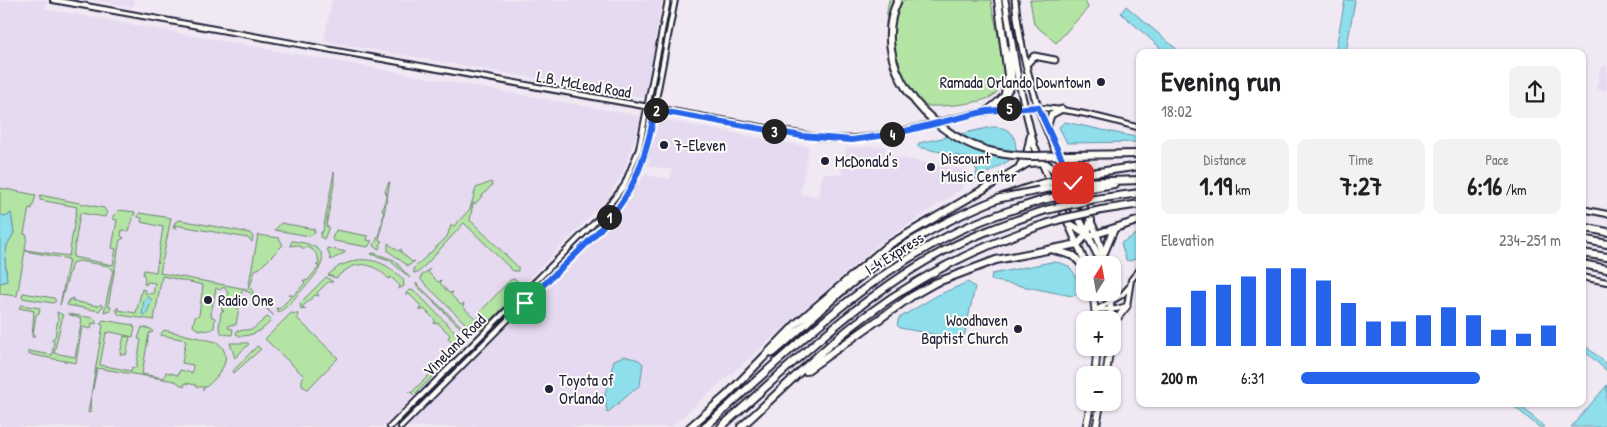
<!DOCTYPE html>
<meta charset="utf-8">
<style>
body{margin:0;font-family:"Patrick Hand",sans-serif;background:#f2f2f2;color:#202124;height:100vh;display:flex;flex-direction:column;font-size:19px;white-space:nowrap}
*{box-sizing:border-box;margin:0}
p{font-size:16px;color:#757577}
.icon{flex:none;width:28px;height:28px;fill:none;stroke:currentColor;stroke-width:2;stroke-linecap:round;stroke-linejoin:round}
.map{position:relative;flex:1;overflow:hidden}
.panel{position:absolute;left:1136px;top:49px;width:450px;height:358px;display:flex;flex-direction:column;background:#fff;border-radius:10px;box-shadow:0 1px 4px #0004}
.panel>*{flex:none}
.needle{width:32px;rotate:11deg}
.fabs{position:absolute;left:1076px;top:256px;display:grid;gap:10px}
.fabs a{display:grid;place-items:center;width:45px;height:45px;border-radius:10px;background:#fff;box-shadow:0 1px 4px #0004;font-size:25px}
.pin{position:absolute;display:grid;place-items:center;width:42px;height:42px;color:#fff;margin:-21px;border-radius:10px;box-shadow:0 2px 8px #0006}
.km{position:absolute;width:25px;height:25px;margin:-12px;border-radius:50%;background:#222;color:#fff;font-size:14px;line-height:25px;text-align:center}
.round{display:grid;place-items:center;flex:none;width:52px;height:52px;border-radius:10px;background:#f2f2f2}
.overview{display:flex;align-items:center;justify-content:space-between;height:85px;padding:0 25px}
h1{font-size:28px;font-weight:800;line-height:38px}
.stats{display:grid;grid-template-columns:repeat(3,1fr);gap:8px;height:85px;padding:5px 25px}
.stats div{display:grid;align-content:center;border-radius:10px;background:#f2f2f2;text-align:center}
.stats b{font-size:25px;font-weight:800}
.stats small{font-size:14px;font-weight:400}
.stats p{font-size:14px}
.chart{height:140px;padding:10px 25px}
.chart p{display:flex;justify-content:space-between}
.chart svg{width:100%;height:90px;margin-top:5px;stroke:#2563eb;stroke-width:6}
ul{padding:0 25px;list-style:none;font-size:16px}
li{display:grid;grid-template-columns:80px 60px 1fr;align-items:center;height:38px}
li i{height:12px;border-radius:6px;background:#2563eb}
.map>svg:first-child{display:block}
.built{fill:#e6daf0}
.green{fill:#b3e4a4;stroke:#6a8370}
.water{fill:#8fdeec;stroke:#6393a5}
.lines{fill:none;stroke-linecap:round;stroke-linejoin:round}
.tertiary-casing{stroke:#22223b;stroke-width:8}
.primary-casing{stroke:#22223b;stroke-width:9}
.trunk-casing{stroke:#22223b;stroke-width:9}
.motorway-casing{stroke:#22223b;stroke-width:10}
.tertiary{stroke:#fdfcf7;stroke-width:4}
.primary{stroke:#fdfcf7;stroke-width:5}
.trunk{stroke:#fdfcf7;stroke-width:5.5}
.motorway{stroke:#fdfcf7;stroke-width:6}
.motorway-bridge-casing{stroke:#22223b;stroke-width:10;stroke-linecap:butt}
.motorway-bridge{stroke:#fdfcf7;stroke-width:6}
.route-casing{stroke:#fff;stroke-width:10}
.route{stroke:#2563eb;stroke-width:6}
.poi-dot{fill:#22223b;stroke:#fdfcf7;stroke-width:2}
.labels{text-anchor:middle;stroke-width:4;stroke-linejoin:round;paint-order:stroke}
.poi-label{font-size:16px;fill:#22223b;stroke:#fdfcf7;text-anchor:start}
.street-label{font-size:16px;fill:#22223b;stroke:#fdfcf7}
</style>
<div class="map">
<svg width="1607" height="427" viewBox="0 0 1607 427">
<rect width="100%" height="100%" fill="#f0e8f3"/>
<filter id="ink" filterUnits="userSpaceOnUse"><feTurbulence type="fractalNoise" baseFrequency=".02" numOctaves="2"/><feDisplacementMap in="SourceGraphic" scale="10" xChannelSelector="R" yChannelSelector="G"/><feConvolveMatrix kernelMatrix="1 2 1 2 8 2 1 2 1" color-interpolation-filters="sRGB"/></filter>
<g filter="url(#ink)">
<path class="built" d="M 0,0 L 47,0 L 45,9 L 640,116 L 638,128 L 623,173 L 606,200 L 383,427 L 0,427 Z
M 94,0 L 134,0 L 133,7 Z
M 332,0 L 662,0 L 645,98 L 324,41 Z
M 1607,64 L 1607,91 L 1596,89 L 1600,69 Z
M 657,119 L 809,147 L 800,194 L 818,197 L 823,173 L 841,175 L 846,148 L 885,146 L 884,155 L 966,170 L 963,188 L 876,246 L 671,427 L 407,427 L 616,216 L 642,177 L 646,175 L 670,179 L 672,170 L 648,166 Z"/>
<path class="green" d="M 889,0 L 991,0 C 993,20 1007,61 1003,79 C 1001,86 997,94 991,97 C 979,104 925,110 913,103 C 906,99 903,91 899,84 C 885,57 883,31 889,0 Z
M 1030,0 L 1085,0 L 1088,8 L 1056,43 L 1034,24 Z
M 334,172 L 334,184 L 326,226 L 329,227 L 324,239 L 320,237 L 321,232 L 323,231 Z
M 389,182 L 390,182 L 379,240 L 382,241 L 379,249 L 374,246 L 378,236 L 380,236 L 380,226 L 382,226 L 384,211 L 382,211 L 387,193 L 385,192 Z
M 491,182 L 492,185 L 475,204 L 473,203 L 470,220 L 518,267 L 518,271 L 513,271 L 464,223 L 419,272 L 414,273 L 414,268 L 447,237 L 451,225 L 454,226 L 470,209 L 476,188 Z
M 0,188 L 36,195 L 32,209 L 29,208 L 24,234 L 27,235 L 25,250 L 69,256 L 77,207 L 40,200 L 40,195 L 104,208 L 107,213 L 105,217 L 80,213 L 73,257 L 113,265 L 116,249 L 112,248 L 117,220 L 113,219 L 113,216 L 119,210 L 135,212 L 129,231 L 122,230 L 121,236 L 124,238 L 120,240 L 108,306 L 111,307 L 110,310 L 104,312 L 113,270 L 109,266 L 79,261 L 72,263 L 60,305 L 69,259 L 25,251 L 17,296 L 0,294 L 0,283 L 7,281 L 5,259 L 7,245 L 14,233 L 11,213 L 6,217 L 0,214 Z
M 139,213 L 171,218 L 160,273 L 241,288 L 248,289 L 258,235 L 279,238 L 283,245 L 260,268 L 255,270 L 250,287 L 254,294 L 274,316 L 249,292 L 242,290 L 236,325 L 229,325 L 228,328 L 233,329 L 232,335 L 222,334 L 219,327 L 221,312 L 224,311 L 222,310 L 222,305 L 226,305 L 228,293 L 224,287 L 220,290 L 216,288 L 211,314 L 212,317 L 215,318 L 214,328 C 209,332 197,331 193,326 L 195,317 L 199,315 L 203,285 L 162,276 L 154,320 L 119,315 L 116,310 L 118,307 L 118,310 L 136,313 L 142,289 L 145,290 L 145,293 L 153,294 L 155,283 L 147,282 L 146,285 L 144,284 L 145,278 L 143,274 L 144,270 L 156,272 L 163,227 L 141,222 L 142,218 L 138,217 Z
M 180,220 L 250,233 L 253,237 L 252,242 L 248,238 L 175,225 L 177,229 L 173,228 L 175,222 Z
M 281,223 L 314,229 L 315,233 L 310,236 L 275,230 Z
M 336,230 L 368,236 L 367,240 L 372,241 L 368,247 L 334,241 L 332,238 Z
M 292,241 C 337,246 325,267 301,291 C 295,297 287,309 278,312 L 276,308 L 279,309 L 291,297 L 289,294 L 293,296 L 305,283 L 303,280 L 307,281 L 319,267 L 316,265 L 319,265 C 319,256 315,250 307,247 L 305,249 L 297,245 L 290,246 Z
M 388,243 L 398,251 L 401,249 L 401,252 L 412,262 L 415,261 L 408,266 L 388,251 Z
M 327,248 L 346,252 L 331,260 Z
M 374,253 L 394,260 L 410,278 L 389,260 L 371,254 Z
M 357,260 C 376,258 390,266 403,279 L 404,286 L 399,289 L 400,286 L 391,277 L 389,279 C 370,260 355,260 336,278 L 328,275 L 339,266 Z
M 430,269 L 428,272 L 438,282 L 441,280 L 440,283 L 449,293 L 453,292 L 451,295 L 461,305 L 464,303 L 463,307 L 476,319 L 482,316 L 479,313 L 510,280 L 515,279 L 523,286 L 483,329 L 472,330 L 421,280 L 421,276 Z
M 326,277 L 333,282 L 328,282 L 317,293 L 319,296 L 315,295 L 302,307 L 306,309 L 301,310 L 300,303 Z
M 416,283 L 464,329 L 468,335 L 417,286 Z
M 410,290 L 415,291 L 463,340 L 461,348 L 414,395 L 409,391 L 411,393 L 449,355 L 447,353 L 452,344 L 448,337 L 450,335 L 438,323 L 434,324 L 435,320 L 424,309 L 420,311 L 421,306 L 409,294 L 406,296 L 406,293 Z
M 23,293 L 54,298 L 56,301 L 53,303 L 22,298 Z
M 73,298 L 72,301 L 98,306 L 101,304 L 103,306 L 99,311 L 67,305 L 69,300 Z
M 21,305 L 40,308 L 39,313 L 36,315 L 33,334 L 35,337 L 32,337 L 34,311 L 19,308 Z
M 57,312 L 63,315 L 54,353 L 75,357 L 82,319 L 68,314 L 94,318 L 96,320 L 96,324 L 92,323 L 91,329 L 82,327 L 76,363 L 28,354 L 28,351 L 52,355 L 54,341 L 51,340 L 55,337 L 58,319 Z
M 291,313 L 298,314 L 297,318 L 338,358 L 308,389 L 302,386 L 302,379 L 304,376 L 265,339 Z
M 267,317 L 271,319 L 270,322 C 262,331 252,336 240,336 L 236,334 L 237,331 L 253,329 Z
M 103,320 L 133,325 L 135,328 L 133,337 L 111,332 L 106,333 L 100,365 L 131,371 L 132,367 L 136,368 L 141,340 L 138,339 L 142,327 L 151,329 L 153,332 L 149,333 L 142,374 L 164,378 L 166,372 L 178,375 L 180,370 L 192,373 L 193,365 L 182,363 L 186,340 L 160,335 L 164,330 L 217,342 C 237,358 217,379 202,390 L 205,387 L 196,387 L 196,385 L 185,383 L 184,387 L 175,381 L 97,368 L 90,404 L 91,412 L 88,413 L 103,325 L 100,324 Z
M 124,336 L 130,337 L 126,355 L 120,354 Z
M 230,343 L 248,343 L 249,344 L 235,358 Z
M 257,346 L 261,349 L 234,373 L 233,371 Z"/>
<path class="water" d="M 1345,0 L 1355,0 L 1346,52 L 1335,52 Z
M 1126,6 L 1180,52 L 1165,52 L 1121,13 Z
M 1065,122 L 1140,138 L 1140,142 L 1067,143 L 1059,127 Z
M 992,127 C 1009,127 1015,133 1016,149 L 1010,160 L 975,180 L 977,171 L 972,159 L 918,147 L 919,143 Z
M 11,213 L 14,233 L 7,245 L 5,259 L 7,281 L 0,283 L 0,214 L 6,217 Z
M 1140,232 L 1140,257 L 1130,261 L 1126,260 L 1121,243 Z
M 1051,262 C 1070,262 1075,271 1079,288 L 1076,295 L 1072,296 L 991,280 L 992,274 Z
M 968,282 L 975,287 L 964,337 L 960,339 L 900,328 L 897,325 L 899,318 L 938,295 Z
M 147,296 L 152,300 L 146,315 L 142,314 L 144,300 Z
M 1583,344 L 1607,364 L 1607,371 L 1583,350 Z
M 624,356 L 639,360 L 643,364 L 640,385 L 607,413 L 605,394 L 614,360 Z
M 1607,385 L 1607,427 L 1571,427 L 1572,426 Z
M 1510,403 L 1517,403 L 1545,427 L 1539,427 Z"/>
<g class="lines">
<g class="tertiary-casing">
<path id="tertiary" d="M 53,0 L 822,138 C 887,143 939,117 1002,109 C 1049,103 1094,115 1140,128
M 1582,209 L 1607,214
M 1582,277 L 1607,282
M 1096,310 L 1116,309 L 1127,306 L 1131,280 L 1140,269
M 1096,310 L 1122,295 L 1130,286
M 390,427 L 595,222 L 624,186 L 639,149 L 668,0
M 401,427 L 604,223 L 631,188 L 646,152 L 675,0"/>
</g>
<g class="primary-casing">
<path id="primary" d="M 1005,0 L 1018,79 L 1034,145 L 1085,262
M 1015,0 C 1020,48 1031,94 1050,138 C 1064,171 1083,201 1097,235
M 1026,65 L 1034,56 L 1055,60
M 987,111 C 994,105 1002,99 1007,92 C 1018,80 1006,60 1012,47
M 1047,128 L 1051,115 L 1062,109"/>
</g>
<g class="trunk-casing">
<path id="trunk" d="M 1097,235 L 1106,265
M 1093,292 L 1096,320
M 1110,292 L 1111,320
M 1112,325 L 1127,306
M 1095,375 L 1097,348
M 1106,375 L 1110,348
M 1086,427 L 1091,402
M 1096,427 L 1101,402"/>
</g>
<g class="motorway-casing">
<path id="motorway" d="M 998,0 L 1008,75 L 1005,94
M 1069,155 L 1140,154
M 1020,166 L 1027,154 L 1031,135
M 1078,175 L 1140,166
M 1081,182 L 1140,180
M 1091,188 L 1114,184
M 1095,199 L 1140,193
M 1101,210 L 1140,204
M 1070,224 L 1087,234 L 1093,235 L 1140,220
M 1582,227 L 1607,232
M 1582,239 L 1607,244
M 1054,250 L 1074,256 L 1085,268
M 1582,253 L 1607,257
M 1103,255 L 1114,229
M 1582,264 L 1607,269
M 773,353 C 798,332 821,308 847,287 C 903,241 970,206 1040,184
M 806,371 L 912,296 L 935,283 L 996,260 L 1078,244 L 1087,234 L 1091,220
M 725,397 L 797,323 L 887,246 L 1028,163 L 1044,162 L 1054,170 L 1103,265
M 690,427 L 727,395
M 705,427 C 782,358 857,282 950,235 C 979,220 1011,210 1043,200
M 721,427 C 788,368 853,303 931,258 C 967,237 1007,223 1046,210
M 741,427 C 783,389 822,348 867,315 C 926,271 990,241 1061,219"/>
</g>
<use href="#tertiary" class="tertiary"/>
<use href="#primary" class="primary"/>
<use href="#trunk" class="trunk"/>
<use href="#motorway" class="motorway"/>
<g class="motorway-bridge-casing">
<path id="motorway-bridge" d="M 898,0 C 868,63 926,132 986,150 C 1013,158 1041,156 1069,155
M 1040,184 L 1078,175
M 1001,198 L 1081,182
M 1043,200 L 1091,188
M 1046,210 L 1095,199
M 1061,219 L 1101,210"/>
</g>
<use href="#motorway-bridge" class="motorway-bridge"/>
</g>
</g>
<g class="lines" filter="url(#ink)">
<g class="route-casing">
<path id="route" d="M 525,303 C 558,269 610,228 631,187 C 644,162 650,137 655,110 L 802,136 L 852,140 L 893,134 L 987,111 L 1038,107 L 1073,183"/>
</g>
<use href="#route" class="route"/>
</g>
<g class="poi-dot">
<circle cx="1101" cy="82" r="5"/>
<circle cx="664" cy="145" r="5"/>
<circle cx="825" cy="161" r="5"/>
<circle cx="931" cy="167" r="5"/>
<circle cx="208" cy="300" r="5"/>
<circle cx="1018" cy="329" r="5"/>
<circle cx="549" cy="389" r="5"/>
</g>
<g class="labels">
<g class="poi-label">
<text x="1091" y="88" text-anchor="end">Ramada Orlando Downtown</text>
<text x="674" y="151">7-Eleven</text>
<text x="941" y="164">Discount<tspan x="941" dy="18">Music Center</tspan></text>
<text x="835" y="167">McDonald's</text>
<text x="218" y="306">Radio One</text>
<text x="1008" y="326" text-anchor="end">Woodhaven<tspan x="1008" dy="18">Baptist Church</tspan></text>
<text x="559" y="386">Toyota of<tspan x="559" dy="18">Orlando</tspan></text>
</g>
<g class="street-label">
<text transform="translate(584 84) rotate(10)" y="6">L.B. McLeod Road</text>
<text transform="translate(894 253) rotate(-32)" y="6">I-4 Express</text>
<text transform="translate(454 345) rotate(-45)" y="6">Vineland Road</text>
</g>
</g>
</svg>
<div class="fabs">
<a><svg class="needle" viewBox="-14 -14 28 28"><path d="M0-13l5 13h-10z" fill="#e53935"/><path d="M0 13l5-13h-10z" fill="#757577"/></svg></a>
<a>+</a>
<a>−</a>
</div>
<div class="pin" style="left:525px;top:303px;background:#1e9e55"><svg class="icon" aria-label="arrive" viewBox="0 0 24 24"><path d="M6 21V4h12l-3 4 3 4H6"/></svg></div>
<div class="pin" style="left:1073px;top:183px;background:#d93025"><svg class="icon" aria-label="check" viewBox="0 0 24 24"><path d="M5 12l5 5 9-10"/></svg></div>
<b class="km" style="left:609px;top:217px">1</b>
<b class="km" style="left:656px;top:110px">2</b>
<b class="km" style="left:774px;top:131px">3</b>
<b class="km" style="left:892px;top:134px">4</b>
<b class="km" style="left:1009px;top:108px">5</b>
<section class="panel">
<div class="overview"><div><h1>Evening run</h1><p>18:02</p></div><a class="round"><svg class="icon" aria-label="share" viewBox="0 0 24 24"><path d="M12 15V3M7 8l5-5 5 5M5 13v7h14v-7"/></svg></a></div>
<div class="stats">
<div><p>Distance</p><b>1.19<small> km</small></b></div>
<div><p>Time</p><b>7:27</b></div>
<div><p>Pace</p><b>6:16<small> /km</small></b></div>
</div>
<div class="chart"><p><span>Elevation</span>234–251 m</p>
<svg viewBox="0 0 160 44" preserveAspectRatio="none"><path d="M5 44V25M15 44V17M25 44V14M35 44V10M45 44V6M55 44V6M65 44V12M75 44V23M85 44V32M95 44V32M105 44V29M115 44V25M125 44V29M135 44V36M145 44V38M155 44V34"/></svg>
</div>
<ul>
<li><b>200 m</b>6:31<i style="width:69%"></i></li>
</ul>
</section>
</div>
